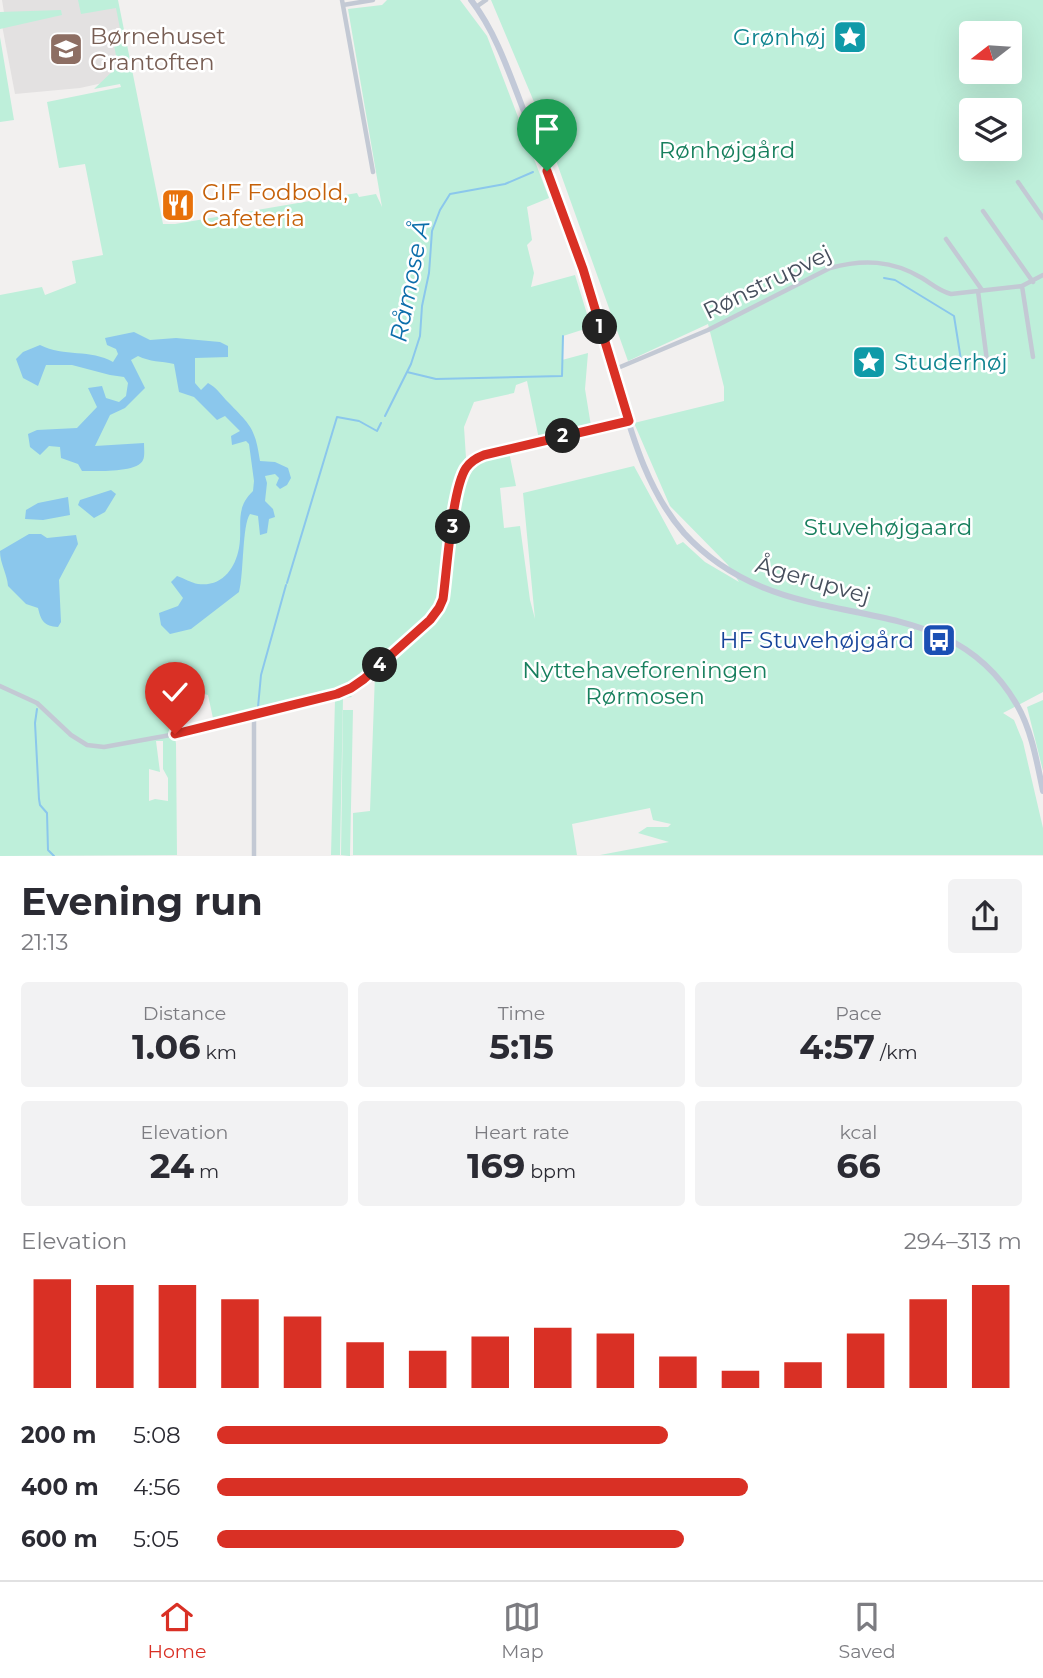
<!DOCTYPE html>
<meta charset="utf-8">
<style>
body{margin:0;font-family:Montserrat,sans-serif;background:#f2f2f3;color:#2b2b33;height:100vh;display:flex;flex-direction:column;font-size:26px;white-space:nowrap}
*{box-sizing:border-box;margin:0}
p{font-size:23px;color:#7c7c81}
.icon{flex:none;width:38px;height:38px;fill:none;stroke:currentColor;stroke-width:2;stroke-linecap:round;stroke-linejoin:round}
.map{position:relative;height:856px;overflow:hidden}
.details{display:flex;flex-direction:column;background:#fff;flex:1}
.details>*{flex:none}
.needle{width:46px;rotate:253deg}
.controls{position:absolute;left:959px;top:21px;display:grid;gap:14px}
.controls a{display:grid;place-items:center;width:63px;height:63px;border-radius:7px;background:#fff;box-shadow:0 7px 28px #0002;font-size:35px}
.pin{position:absolute;display:grid;place-items:center;width:60px;height:60px;color:#fff;margin:-72px -30px;border-radius:50% 50% 50% 0;rotate:-45deg;box-shadow:0 0 7px #0007}
.pin .icon{rotate:45deg}
.km{position:absolute;width:35px;height:35px;margin:-18px;border-radius:50%;background:#222;color:#fff;font-size:19px;line-height:35px;text-align:center}
.round{display:grid;place-items:center;flex:none;width:74px;height:74px;border-radius:7px;background:#f2f2f3}
.headline{display:flex;align-items:center;justify-content:space-between;height:119px;padding:0 21px}
h1{font-size:38px;font-weight:700;line-height:52px}
.stats{display:grid;grid-template-columns:repeat(3,1fr);gap:10px;height:119px;padding:7px 21px}
.stats div{display:grid;align-content:center;border-radius:7px;background:#f2f2f3;text-align:center}
.stats b{font-size:35px;font-weight:700}
.stats small{font-size:19px;font-weight:400}
.stats p{font-size:19px}
.chart{height:196px;padding:14px 21px}
.chart p{display:flex;justify-content:space-between}
.chart svg{width:100%;height:126px;margin-top:7px;stroke:#d93025;stroke-width:6}
ul{padding:0 21px;list-style:none;font-size:23px}
li{display:grid;grid-template-columns:112px 84px 1fr;align-items:center;height:52px}
li i{height:18px;border-radius:9px;background:#d93025}
.tabs{display:flex;justify-content:space-around;align-items:center;height:98px;border-top:2px solid #e1e1e2;background:#fff;font-size:19px;color:#7c7c81}
.tabs a{display:grid;justify-items:center;gap:4px}
.tabs .on{color:#d93025}
.map>svg:first-child{display:block}
.education{fill:#e3e1e1}
.green{fill:#beefda;fill-rule:evenodd}
.water{fill:#8bc7ec}
.lines{fill:none;stroke-linecap:round;stroke-linejoin:round}
.stream{stroke:#8bc7ec;stroke-width:2}
.street{stroke:#c3c9d4;stroke-width:4.5}
.secondary{stroke:#c2c9d8;stroke-width:6}
.route-casing{stroke:#fff;stroke-width:14}
.route{stroke:#d93025;stroke-width:9}
.labels{text-anchor:middle;stroke-width:5;stroke-linejoin:round;paint-order:stroke}
.education-label{font-size:23px;fill:#785e54;stroke:#fff;text-anchor:start}
.culture-label{font-size:23px;fill:#0d838f;stroke:#fff;text-anchor:end}
.park-label{font-size:23px;fill:#177f5d;stroke:#fff}
.food-label{font-size:23px;fill:#c56008;stroke:#fff;text-anchor:start}
.street-label{font-size:23px;fill:#474f5d;stroke:#fff}
.transit-label{font-size:23px;fill:#164399;stroke:#fff;text-anchor:end}
.water-label{font-size:24px;font-style:italic;fill:#0c6eab;stroke:#fff}
</style>
<div class="map">
<svg width="1043" height="856" viewBox="0 0 1043 856">
<rect width="100%" height="100%" fill="#f2f0ef"/>
<path class="education" d="M 2,0 L 116,0 L 130,77 L 80,88 L 15,94 L 1,20 L 5,19 Z"/>
<path class="green" d="M 78,0 L 118,0 L 163,224 L 175,224 L 357,193 L 359,197 L 376,194 L 382,207 L 348,9 L 382,5 L 387,0 L 460,0 L 487,36 L 549,198 L 527,207 L 532,240 L 527,245 L 534,273 L 531,287 L 575,275 L 591,327 L 563,336 L 562,360 L 588,353 L 585,389 L 591,426 L 539,439 L 527,381 L 516,385 L 514,393 L 474,402 L 464,427 L 466,458 L 457,471 L 438,600 L 426,618 L 350,685 L 336,691 L 254,710 L 214,723 L 208,695 L 171,686 L 169,738 L 175,737 L 176,744 L 177,855 L 0,856 L 0,295 L 42,287 L 45,295 L 76,283 L 72,261 L 103,255 L 85,164 L 59,168 L 47,102 L 121,87 L 120,84 L 94,89 L 118,66 L 113,40 L 122,39 L 116,8 L 81,14 ZM 156,741 L 163,741 L 163,769 L 168,778 L 168,801 L 155,799 L 149,801 L 149,769 L 160,772 Z
M 491,0 L 1043,0 L 1043,692 L 1003,713 L 1014,720 L 1023,742 L 1043,828 L 1043,855 L 600,855 L 669,842 L 638,833 L 647,827 L 668,827 L 671,824 L 653,820 L 650,808 L 572,824 L 577,855 L 353,855 L 353,813 L 370,811 L 375,674 L 442,609 L 464,477 C 476,456 488,456 509,452 L 516,486 L 500,488 L 504,528 L 520,526 L 530,600 L 535,619 L 523,493 L 634,466 L 677,545 L 683,542 L 705,562 L 739,582 L 728,565 L 670,506 L 634,423 L 724,401 L 724,387 L 708,324 L 628,361 L 540,116 ZM 971,33 L 1010,33 L 1010,72 L 971,72 ZM 971,110 L 1010,110 L 1010,149 L 971,149 Z
M 61,10 L 62,15 L 0,29 L 0,12 Z
M 0,37 L 14,120 L 0,122 Z
M 348,692 L 352,697 L 343,698 L 340,855 L 331,855 L 335,699 Z
M 1043,700 L 1043,771 L 1027,707 Z
M 343,710 L 353,710 L 350,856 L 341,855 Z"/>
<path class="water" d="M 134,332 L 150,340 L 176,338 L 220,342 L 228,346 L 228,357 L 195,358 L 195,383 L 201,390 L 208,383 C 217,388 221,395 228,402 C 250,425 255,427 260,461 L 275,462 L 288,468 L 291,478 L 287,485 L 280,489 L 276,485 L 279,478 L 275,474 L 265,476 L 267,483 L 265,501 L 273,509 L 275,517 L 269,519 L 267,533 L 260,535 L 258,516 L 250,514 C 242,525 244,574 239,592 L 191,629 L 170,634 L 161,625 L 159,613 L 178,606 L 183,598 L 171,582 L 177,576 C 184,578 191,583 198,584 C 222,587 235,569 239,548 C 243,526 234,509 253,491 L 254,481 L 249,444 L 246,441 L 232,445 L 231,436 L 240,431 L 225,416 L 217,420 L 194,397 L 179,392 L 174,364 C 161,361 150,362 138,356 L 131,360 L 145,388 L 125,408 L 110,415 L 95,446 L 144,443 C 144,448 145,456 143,460 C 138,473 94,471 82,471 L 78,464 L 61,458 L 60,447 L 49,446 L 40,455 L 30,447 L 28,434 L 37,430 L 77,428 L 97,407 L 88,388 L 102,386 L 106,398 L 119,402 L 126,396 L 128,383 L 124,377 L 110,375 L 72,365 L 46,365 L 38,386 L 23,378 L 16,359 L 23,352 L 40,345 C 64,357 91,349 113,362 L 118,354 L 116,349 L 107,345 L 105,338 Z
M 111,490 L 116,494 L 105,512 L 94,518 L 78,505 L 80,500 Z
M 68,497 L 70,515 L 43,520 L 25,519 L 26,510 L 38,503 Z
M 29,534 L 41,534 L 47,538 L 76,535 L 78,544 L 59,580 L 61,622 L 58,627 C 44,626 41,621 38,608 L 26,604 L 8,586 C 7,573 0,564 0,551 Z"/>
<g class="lines">
<path class="stream" d="M 884,278 L 895,280 L 954,316 L 961,360
M 407,372 L 436,379 L 562,376 L 563,336
M 385,416 L 411,364 L 420,336 L 422,306 L 429,273 L 432,231 L 440,210 L 450,194 L 505,184 L 533,172
M 287,583 L 337,417 L 359,421 L 377,431 L 381,423
M 258,707 L 261,675 L 286,585
M 37,709 L 35,723 L 39,799 L 40,805 L 47,813 L 48,850 L 54,856"/>
<path class="street" d="M 342,0 L 373,172
M 343,5 L 373,0
M 476,7 L 486,0
M 1018,182 L 1043,218
M 983,211 L 1033,282
M 946,239 L 982,290
M 1022,286 L 1033,357
M 978,291 L 987,361
M 613,370 L 708,330 L 830,268 C 863,259 892,260 922,278 C 932,284 939,291 951,294 L 1022,286 L 1043,275
M 0,686 L 37,703 L 71,735 L 87,745 L 104,747 L 198,730 L 254,713 L 337,694 L 364,679 L 430,620 L 439,608 L 443,599 C 447,570 452,489 466,468 C 471,461 476,458 484,455 L 628,421
M 254,713 L 254,856"/>
<path class="secondary" d="M 471,0 C 498,35 511,79 527,119 C 541,157 557,195 571,233 C 586,276 598,321 611,364 C 629,423 643,486 684,533 C 705,556 733,575 762,587 C 854,625 959,604 1017,705 C 1032,731 1037,763 1043,791"/>
</g>
<g class="lines">
<g class="route-casing">
<path id="route" d="M 175,734 L 337,694 L 351,688 L 364,679 L 430,620 L 439,608 L 443,599 C 447,570 452,489 466,468 C 471,461 476,458 484,455 L 629,421 L 583,269 L 547,171"/>
</g>
<use href="#route" class="route"/>
</g>
<defs>
<g id="sight-square" transform="scale(1.75)"><rect x="-9" y="-9" width="18" height="18" rx="4" fill="#0f9aa8" stroke="#fff"/><path d="M0-6L1.8-2.2L6-1.7L2.9 1.2L3.7 5.4L0 3.3L-3.7 5.4L-2.9 1.2L-6-1.7L-1.8-2.2Z" fill="#fff"/></g>
<g id="school-square" transform="scale(1.75)"><rect x="-9" y="-9" width="18" height="18" rx="4" fill="#8d6e63" stroke="#fff"/><path d="M0-5L7-2L0 1L-7-2ZM-4 1L0 2.5L4 1V4Q0 6-4 4Z" fill="#fff"/></g>
<g id="restaurant-square" transform="scale(1.75)"><rect x="-9" y="-9" width="18" height="18" rx="4" fill="#e8710a" stroke="#fff"/><path d="M-5-6h1v4h1v-4h1v4h1v-4h1v5L-1.5 .5V6h-2V.5L-5-1ZM5-6V6H3V1.5H1.5Q1.5-4 5-6Z" fill="#fff"/></g>
<g id="bus-square" transform="scale(1.75)"><rect x="-9" y="-9" width="18" height="18" rx="4" fill="#1a4fb4" stroke="#fff"/><path d="M-5-6H5V4H4V6H2V4H-2V6H-4V4H-5ZM-3.5-4V0h7V-4ZM-3.5 1.2v1.5H-2V1.2ZM2 1.2v1.5H3.5V1.2Z" fill="#fff"/></g>
</defs>
<g fill-rule="evenodd">
<use href="#sight-square" x="850" y="37"/>
<use href="#school-square" x="66" y="49"/>
<use href="#restaurant-square" x="178" y="205"/>
<use href="#sight-square" x="869" y="362"/>
<use href="#bus-square" x="939" y="640"/>
</g>
<g class="labels">
<g class="education-label">
<text x="90" y="44">Børnehuset<tspan x="90" dy="26">Grantoften</tspan></text>
</g>
<g class="culture-label">
<text x="826" y="45">Grønhøj</text>
<text x="894" y="370" text-anchor="start">Studerhøj</text>
</g>
<g class="park-label">
<text x="727" y="158">Rønhøjgård</text>
<text x="888" y="535">Stuvehøjgaard</text>
<text x="645" y="678">Nyttehaveforeningen<tspan x="645" dy="26">Rørmosen</tspan></text>
</g>
<g class="food-label">
<text x="202" y="200">GIF Fodbold,<tspan x="202" dy="26">Cafeteria</tspan></text>
</g>
<g class="street-label">
<text transform="translate(767 282) rotate(-26)" y="8">Rønstrupvej</text>
<text transform="translate(813 580) rotate(16)" y="8">Ågerupvej</text>
</g>
<g class="transit-label">
<text x="914" y="648">HF Stuvehøjgård</text>
</g>
<g class="water-label">
<text transform="translate(410 281) rotate(-79)" y="8">Råmose Å</text>
</g>
</g>
</svg>
<div class="controls">
<a><svg class="needle" viewBox="-14 -14 28 28"><path d="M0-13l5 13h-10z" fill="#e53935"/><path d="M0 13l5-13h-10z" fill="#7c7c81"/></svg></a>
<a><svg class="icon" aria-label="layers" viewBox="0 0 24 24"><path d="M12 4l9 5-9 5-9-5zM3 14l9 5 9-5"/></svg></a>
</div>
<div class="pin" style="left:547px;top:171px;background:#1e9e55"><svg class="icon" aria-label="arrive" viewBox="0 0 24 24"><path d="M6 21V4h12l-3 4 3 4H6"/></svg></div>
<div class="pin" style="left:175px;top:734px;background:#d93025"><svg class="icon" aria-label="check" viewBox="0 0 24 24"><path d="M5 12l5 5 9-10"/></svg></div>
<b class="km" style="left:600px;top:327px">1</b>
<b class="km" style="left:563px;top:436px">2</b>
<b class="km" style="left:453px;top:527px">3</b>
<b class="km" style="left:380px;top:665px">4</b>
</div>
<section class="details">
<div class="headline"><div><h1>Evening run</h1><p>21:13</p></div><a class="round"><svg class="icon" aria-label="share" viewBox="0 0 24 24"><path d="M12 15V3M7 8l5-5 5 5M5 13v7h14v-7"/></svg></a></div>
<div class="stats">
<div><p>Distance</p><b>1.06<small> km</small></b></div>
<div><p>Time</p><b>5:15</b></div>
<div><p>Pace</p><b>4:57<small> /km</small></b></div>
</div>
<div class="stats">
<div><p>Elevation</p><b>24<small> m</small></b></div>
<div><p>Heart rate</p><b>169<small> bpm</small></b></div>
<div><p>kcal</p><b>66</b></div>
</div>
<div class="chart"><p><span>Elevation</span>294–313 m</p>
<svg viewBox="0 0 160 44" preserveAspectRatio="none"><path d="M5 44V6M15 44V8M25 44V8M35 44V13M45 44V19M55 44V28M65 44V31M75 44V26M85 44V23M95 44V25M105 44V33M115 44V38M125 44V35M135 44V25M145 44V13M155 44V8"/></svg>
</div>
<ul>
<li><b>200 m</b>5:08<i style="width:56%"></i></li>
<li><b>400 m</b>4:56<i style="width:66%"></i></li>
<li><b>600 m</b>5:05<i style="width:58%"></i></li>
</ul>
</section>
<nav class="tabs">
<a class="on"><svg class="icon" aria-label="home" viewBox="0 0 24 24"><path d="M3 11l9-7 9 7M6 9v11h12V9"/></svg>Home</a>
<a><svg class="icon" aria-label="map" viewBox="0 0 24 24"><path d="M3 6l6-2 6 2 6-2v14l-6 2-6-2-6 2zM9 4v14M15 6v14"/></svg>Map</a>
<a><svg class="icon" aria-label="saved" viewBox="0 0 24 24"><path d="M7 4h10v16l-5-4-5 4z"/></svg>Saved</a>
</nav>
